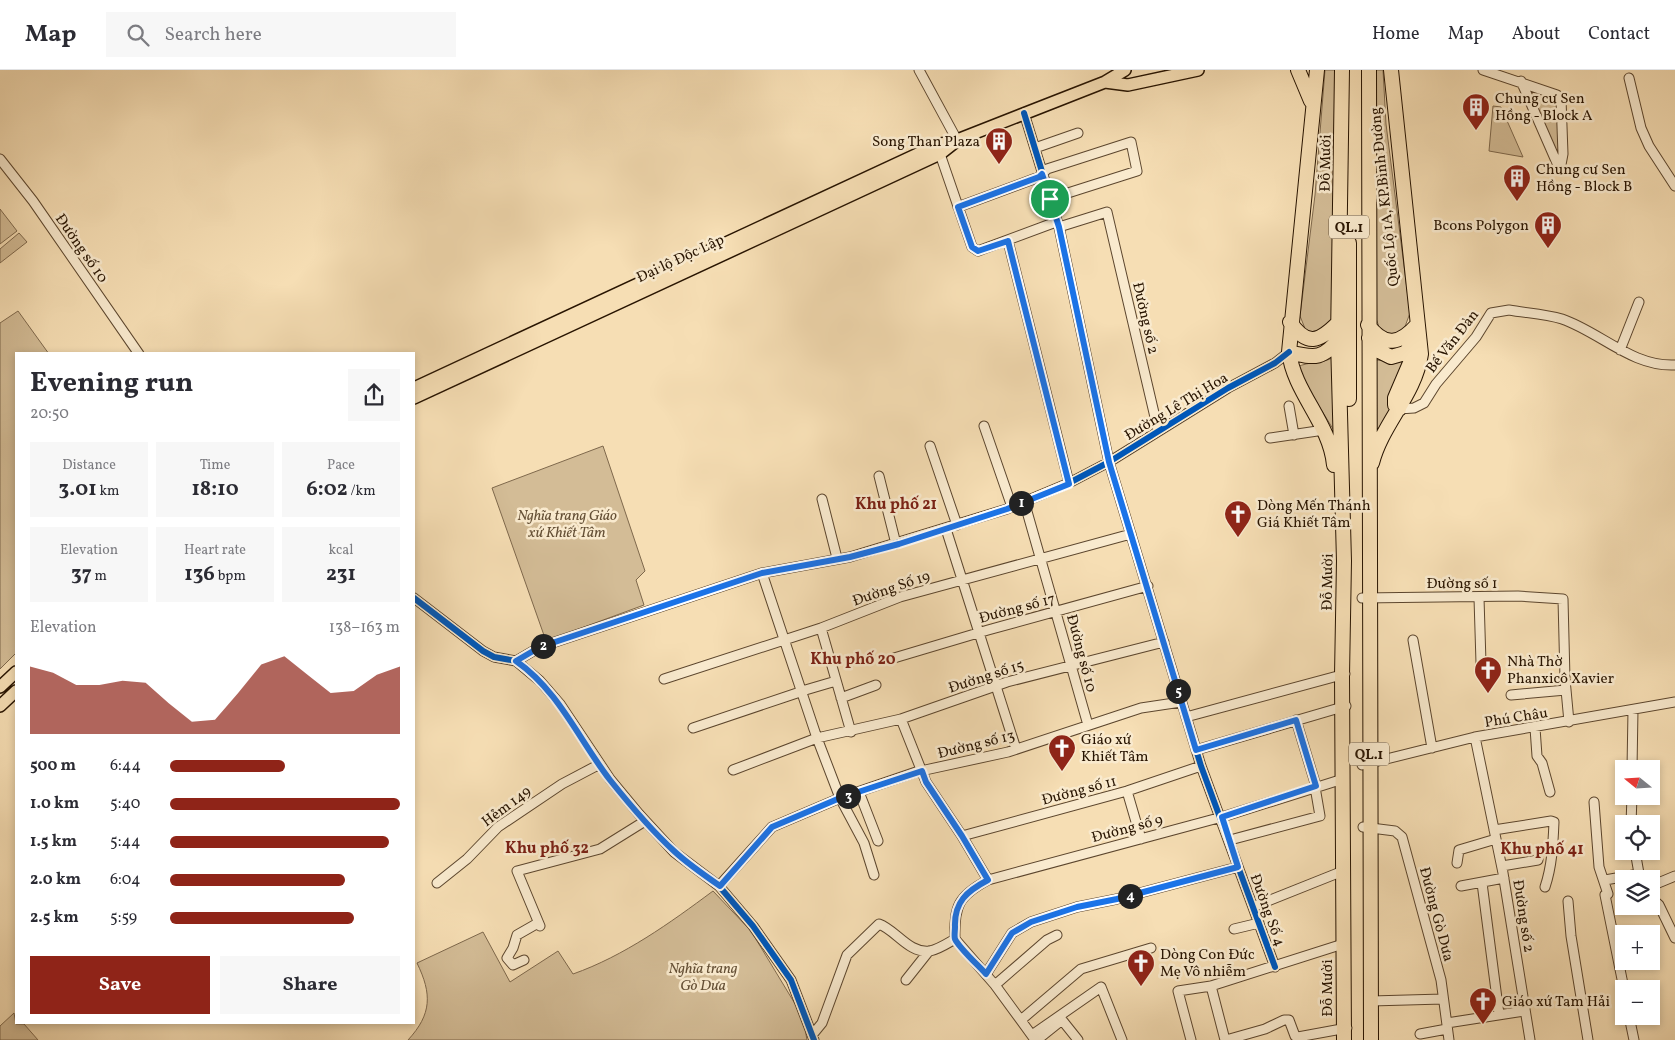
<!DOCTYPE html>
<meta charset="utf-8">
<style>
body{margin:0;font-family:Vollkorn,serif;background:#f7f7f7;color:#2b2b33;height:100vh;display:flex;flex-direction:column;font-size:19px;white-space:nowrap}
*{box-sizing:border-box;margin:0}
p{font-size:16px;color:#7c7c81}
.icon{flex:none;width:28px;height:28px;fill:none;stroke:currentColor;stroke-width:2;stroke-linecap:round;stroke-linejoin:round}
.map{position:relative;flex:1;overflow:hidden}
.panel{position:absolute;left:15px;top:282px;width:400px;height:672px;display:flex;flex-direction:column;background:#fff;border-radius:0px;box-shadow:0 2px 8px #0003}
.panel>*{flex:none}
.needle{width:32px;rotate:288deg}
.fabs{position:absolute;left:1615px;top:690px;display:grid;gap:10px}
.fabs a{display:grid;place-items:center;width:45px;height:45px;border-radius:0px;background:#fff;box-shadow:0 2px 8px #0003;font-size:25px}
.pin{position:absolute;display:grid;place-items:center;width:42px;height:42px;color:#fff;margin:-21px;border:2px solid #fff;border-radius:50%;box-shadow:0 1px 5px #0007}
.km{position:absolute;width:25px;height:25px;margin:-12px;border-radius:50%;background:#222;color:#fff;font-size:14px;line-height:25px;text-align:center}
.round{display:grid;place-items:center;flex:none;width:52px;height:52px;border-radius:0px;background:#f7f7f7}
.overview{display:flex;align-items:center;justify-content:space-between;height:85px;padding:0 15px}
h1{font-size:28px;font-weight:700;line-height:38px}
.metrics{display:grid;grid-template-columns:repeat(3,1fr);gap:8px;height:85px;padding:5px 15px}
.metrics div{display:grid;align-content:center;border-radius:0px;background:#f7f7f7;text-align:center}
.metrics b{font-size:21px;font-weight:700}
.metrics small{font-size:14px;font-weight:400}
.metrics p{font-size:14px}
.chart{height:140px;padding:10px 15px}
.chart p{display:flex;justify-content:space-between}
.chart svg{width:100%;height:90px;margin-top:5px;fill:#8f2418;opacity:.7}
.primary-button{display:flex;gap:10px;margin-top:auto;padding:10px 15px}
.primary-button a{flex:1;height:58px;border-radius:0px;background:#8f2418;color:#fff;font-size:20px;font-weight:700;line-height:58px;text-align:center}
.primary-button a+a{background:#f7f7f7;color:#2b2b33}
ul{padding:0 15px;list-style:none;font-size:16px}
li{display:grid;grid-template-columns:80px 60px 1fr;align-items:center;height:38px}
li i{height:12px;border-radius:6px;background:#8f2418}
header{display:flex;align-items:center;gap:30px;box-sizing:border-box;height:70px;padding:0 25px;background:#fff;border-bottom:1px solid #e1e1e2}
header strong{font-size:24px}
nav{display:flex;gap:28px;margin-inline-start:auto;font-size:18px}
.search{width:350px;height:45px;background:#f7f7f7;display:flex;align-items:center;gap:12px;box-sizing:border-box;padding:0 18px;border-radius:0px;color:#7c7c81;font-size:19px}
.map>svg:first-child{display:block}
.green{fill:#d3bc96;stroke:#7e684c}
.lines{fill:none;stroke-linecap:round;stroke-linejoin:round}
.minor-casing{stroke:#5c462e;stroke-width:11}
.major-casing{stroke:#281401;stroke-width:14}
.highway-casing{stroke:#281401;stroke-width:16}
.minor{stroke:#f9eace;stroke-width:9}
.major{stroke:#f6deb4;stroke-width:11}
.highway{stroke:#f6deb4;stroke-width:14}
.cycleway-casing{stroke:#f9eace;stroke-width:9}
.cycleway{stroke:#0057b8;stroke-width:6}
.route-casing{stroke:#fff;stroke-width:10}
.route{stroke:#1a73e8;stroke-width:6}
.labels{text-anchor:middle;stroke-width:5;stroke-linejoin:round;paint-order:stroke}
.shield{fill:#f9eace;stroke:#67543e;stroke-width:1}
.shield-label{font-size:14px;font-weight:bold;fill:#281401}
.poi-label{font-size:15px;fill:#281401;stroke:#f9eace;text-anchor:start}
.street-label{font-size:15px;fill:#281401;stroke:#f9eace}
.park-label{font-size:15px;font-style:italic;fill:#644f35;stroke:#f9eace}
.neighbourhood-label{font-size:16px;font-weight:bold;fill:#7a1f14;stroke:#f9eace}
</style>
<header>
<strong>Map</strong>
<div class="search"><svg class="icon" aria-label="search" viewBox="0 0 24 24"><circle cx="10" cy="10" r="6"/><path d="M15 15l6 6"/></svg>Search here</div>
<nav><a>Home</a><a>Map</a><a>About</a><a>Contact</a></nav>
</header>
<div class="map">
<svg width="1675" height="970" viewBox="0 0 1675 970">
<rect width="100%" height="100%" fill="#f6deb4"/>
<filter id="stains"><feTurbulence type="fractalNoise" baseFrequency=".004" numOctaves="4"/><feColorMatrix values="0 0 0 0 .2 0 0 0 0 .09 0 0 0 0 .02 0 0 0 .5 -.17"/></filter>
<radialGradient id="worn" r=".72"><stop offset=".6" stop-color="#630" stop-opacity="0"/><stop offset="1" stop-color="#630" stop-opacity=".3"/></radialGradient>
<path class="green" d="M 1325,0 L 1337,0 L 1334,245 L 1323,266 L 1306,261 L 1300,246 L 1315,125 Z
M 1371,0 L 1383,0 L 1386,54 L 1410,243 L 1403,262 L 1391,265 L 1379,257 L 1375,245 Z
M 1539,24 L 1555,28 L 1558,34 L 1559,79 L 1556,81 L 1534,31 Z
M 1493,36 L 1501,37 L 1523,87 L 1489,81 Z
M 0,139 L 17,161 L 0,174 Z
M 19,163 L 27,172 L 0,193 L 0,179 Z
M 18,241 L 49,284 L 16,284 L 16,583 L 0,599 L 0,253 Z
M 1410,287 L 1393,338 L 1374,371 L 1375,290 L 1396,291 Z
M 1332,288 L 1338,367 L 1301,307 L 1297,297 C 1310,291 1321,294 1332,288 Z
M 603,376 L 645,501 L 636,510 L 644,535 L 546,571 L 492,418 Z
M 713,821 L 751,861 L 803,947 L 807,970 L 408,970 C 432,944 432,924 417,893 L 483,862 L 510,912 L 558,881 L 573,904 C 624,886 670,853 713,821 Z
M 14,943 L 16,954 L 24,954 L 38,970 L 0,970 L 0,956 Z"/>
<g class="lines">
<g class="minor-casing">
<path id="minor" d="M 919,0 L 957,70
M 1483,0 L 1557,25 L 1561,29 L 1563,84 L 1560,100
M 1629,8 L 1641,58 L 1649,76 L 1675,116
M 1521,11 L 1560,100
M 1024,43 L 1059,157 L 1109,392 L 1201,696 L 1275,897
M 1035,78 L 1078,63
M 940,84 L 972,177 L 978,181 L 1056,152
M 0,89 L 33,131 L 139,284
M 958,137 L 1039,107 L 1047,99 L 1131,72 L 1137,101 L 1049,129
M 1059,157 L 1107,142 L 1158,360
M 1008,171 L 1069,413
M 1620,280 L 1639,232
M 1289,336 L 1294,365
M 1399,339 L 1414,338 L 1424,333 L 1436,314 L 1476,267 L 1491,243 L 1509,240 C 1526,243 1545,244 1562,249 C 1600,262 1632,297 1675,295
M 984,356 L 1012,437
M 1270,368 L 1324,360
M 930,376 L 957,455
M 879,406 L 896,474
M 822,429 L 837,488
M 1024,431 L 1088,655
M 946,459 L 1016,679
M 762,503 L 817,668 L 840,728 L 864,773 L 874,805
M 414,528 L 483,581 L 494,587 L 516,591 L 540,611 L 560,634 L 610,709 L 639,744 L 674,782 L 719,816 L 753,856 L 791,910 L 814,970
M 1362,528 L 1518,526 L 1563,529 L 1565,609 L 1569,652
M 1479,528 L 1481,593
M 821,558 L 851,662
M 1413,570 L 1432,678
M 894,588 L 988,560 L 1148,516
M 516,591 L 540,577 L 762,503 L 850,487 L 1007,439 L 1069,413 L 1109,392 L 1228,318 L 1275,293 L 1289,282
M 664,609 L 821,558 L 900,527 L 1131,464
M 802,621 L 836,611
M 1511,625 L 1566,620
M 841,628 L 876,615
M 1186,647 L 1345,604
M 901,649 L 926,712 L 962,766 L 988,810
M 1296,650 L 1316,716
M 693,658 L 800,622
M 1535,658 L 1537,686 L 1542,693 L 1550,722
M 1475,667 L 1503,803 L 1530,970
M 1196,680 L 1346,636
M 1362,695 L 1475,667 L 1675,632
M 1632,699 L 1633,640
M 733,700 L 817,668 L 901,649 L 1007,612 L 1164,572
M 1127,721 L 1141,769
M 859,722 L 878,771
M 1594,732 L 1599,797 L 1608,824 L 1605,825 L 1624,919
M 1631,754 L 1632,726
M 1363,757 L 1395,761 L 1402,767 L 1441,910 L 1449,970
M 1494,760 L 1551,751 L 1554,752 C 1553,775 1552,796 1545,817
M 962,766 L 1127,721 L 1201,696
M 1230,770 L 1320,746 L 1315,717
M 1635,781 L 1640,809
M 1457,793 L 1459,780 L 1496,769
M 1502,796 L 1538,790
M 1605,810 L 1639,804
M 437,813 L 467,789 L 498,757 L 562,714 L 600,694
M 1482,813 L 1499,944
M 719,816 L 772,757 L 840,728 L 916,702 L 1008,682 L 1141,638 L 1181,632
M 1461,816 L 1504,808
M 1651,816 L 1675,806
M 1651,828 L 1659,835 L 1675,868
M 1568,831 L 1571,866 L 1588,970
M 1253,837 L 1343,801
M 540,856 L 517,801 L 600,779 L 645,751
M 1234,859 L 1259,853
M 955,869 C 954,836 958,826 988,810 L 1222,747 L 1343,709
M 955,869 L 995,915 L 1033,967
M 524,890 L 513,895 L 507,888 L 513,878 L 517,865 L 538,853
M 986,904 L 1012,863 L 1031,852 L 1077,837 L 1117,829 L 1238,797
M 906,910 L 929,881
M 995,915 L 1047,870 L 1057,865
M 1211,916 L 1225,970
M 1371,931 L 1443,929
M 1629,946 L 1634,970
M 1021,950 L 1081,899 L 1151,878
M 1447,953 L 1524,941
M 813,964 L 822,953 L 847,885 L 879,854 C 896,860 909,884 930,881 C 939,879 948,873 955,869
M 1420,964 L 1447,959
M 1032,965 L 1101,917 L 1122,970
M 1037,970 L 1062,950 L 1078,970
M 1191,970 L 1178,921 L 1211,916 L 1343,874
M 1226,970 L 1265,959 L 1284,950 L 1289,950 L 1295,966 L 1298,967 L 1347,958"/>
</g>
<g class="major-casing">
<path id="major" d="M 1105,12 L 1128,15 L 1198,0
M 414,318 L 937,75 L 957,70 L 1105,12 L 1125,0
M 414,328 L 940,84 L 954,73
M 0,617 L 16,602
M 0,636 L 16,621"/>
</g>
<g class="highway-casing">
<path id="highway" d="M 1298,0 L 1311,31
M 1317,0 L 1289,282 C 1294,323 1330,353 1334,395
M 1342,0 L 1338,270 L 1344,491 L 1342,605 L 1344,970
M 1369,0 L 1371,970
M 1290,252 C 1307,277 1319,272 1338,253
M 1368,255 C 1385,278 1400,274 1417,255
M 1369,268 L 1373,278 L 1391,287 L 1405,283 L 1414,273
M 1289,282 C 1316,289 1323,289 1341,267
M 1349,329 L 1349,173
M 1399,339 L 1395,335 L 1395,328 L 1410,293 L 1415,269
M 1372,393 C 1382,354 1415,325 1421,284 L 1391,0"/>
</g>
<use href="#minor" class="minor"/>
<use href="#major" class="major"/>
<use href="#highway" class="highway"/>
<g class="cycleway-casing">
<path id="cycleway" d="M 1024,43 L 1059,157 L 1109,392 L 1201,696 L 1275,897
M 414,528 L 483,581 L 494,587 L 516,591 L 540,611 L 560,634 L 610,709 L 639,744 L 674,782 L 719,816 L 753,856 L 791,910 L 814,970
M 516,591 L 540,577 L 762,503 L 850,487 L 1007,439 L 1069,413 L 1109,392 L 1228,318 L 1275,293 L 1289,282"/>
</g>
<use href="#cycleway" class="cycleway"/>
</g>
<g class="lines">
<g class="route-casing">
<path id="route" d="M 1042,104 L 1059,157 L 1109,392 L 1196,680 L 1296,650 L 1316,716 L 1222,747 L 1238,797 L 1117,829 L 1077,837 L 1031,852 L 1012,863 L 986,904 C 979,896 959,878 955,869 C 954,866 955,861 955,857 C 954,832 967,821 988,810 L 962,766 L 926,712 L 922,701 L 840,728 L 772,757 L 720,816 C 704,805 688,794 674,781 C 651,760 630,735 610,710 C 579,670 559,621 516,591 L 540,577 L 762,503 L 850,487 L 899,474 L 1007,439 L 1069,414 L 1008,171 L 978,181 L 972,177 L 958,137 L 1039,107 Z"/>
</g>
<use href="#route" class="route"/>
</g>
<defs>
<g id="building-pin" transform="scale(1.4375)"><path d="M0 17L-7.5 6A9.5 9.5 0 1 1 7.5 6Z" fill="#8f2418" stroke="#f9eace"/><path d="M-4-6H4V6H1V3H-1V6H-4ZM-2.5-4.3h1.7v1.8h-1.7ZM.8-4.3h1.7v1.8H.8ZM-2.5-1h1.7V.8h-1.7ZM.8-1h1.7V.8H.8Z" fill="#fff"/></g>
<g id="church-pin" transform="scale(1.4375)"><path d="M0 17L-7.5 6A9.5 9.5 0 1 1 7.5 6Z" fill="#8f2418" stroke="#f9eace"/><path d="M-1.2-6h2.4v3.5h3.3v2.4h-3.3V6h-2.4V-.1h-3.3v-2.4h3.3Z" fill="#fff"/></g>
</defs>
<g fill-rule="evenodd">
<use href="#building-pin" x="1476" y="37"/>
<use href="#building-pin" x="999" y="71"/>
<use href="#building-pin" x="1517" y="108"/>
<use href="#building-pin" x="1548" y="155"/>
<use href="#church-pin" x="1238" y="444"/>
<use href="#church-pin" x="1488" y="600"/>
<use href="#church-pin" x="1062" y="678"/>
<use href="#church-pin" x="1141" y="893"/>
<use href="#church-pin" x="1483" y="931"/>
</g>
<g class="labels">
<g class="shield">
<rect x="1329" y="145.5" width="40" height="23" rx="4"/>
<rect x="1349" y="672.5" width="40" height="23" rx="4"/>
</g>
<g class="shield-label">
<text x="1349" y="162">QL.1</text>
<text x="1369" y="689">QL.1</text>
</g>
<g class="poi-label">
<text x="1495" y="33">Chung cư Sen<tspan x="1495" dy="17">Hồng - Block A</tspan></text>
<text x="980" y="76" text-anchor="end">Song Than Plaza</text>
<text x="1536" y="104">Chung cư Sen<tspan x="1536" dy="17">Hồng - Block B</tspan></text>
<text x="1529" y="160" text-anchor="end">Bcons Polygon</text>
<text x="1257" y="440">Dòng Mến Thánh<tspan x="1257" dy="17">Giá Khiết Tâm</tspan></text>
<text x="1507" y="596">Nhà Thờ<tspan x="1507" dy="17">Phanxicô Xavier</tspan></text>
<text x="1081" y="674">Giáo xứ<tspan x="1081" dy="17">Khiết Tâm</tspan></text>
<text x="1160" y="889">Dòng Con Đức<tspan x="1160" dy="17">Mẹ Vô nhiễm</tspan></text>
<text x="1502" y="936">Giáo xứ Tam Hải</text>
</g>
<g class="street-label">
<text transform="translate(1325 93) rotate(-89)" y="5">Đỗ Mười</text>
<text transform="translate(1384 127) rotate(-96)" y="5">Quốc Lộ 1A, KP.Bình Đường</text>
<text transform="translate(82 178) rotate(55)" y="5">Đường số 10</text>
<text transform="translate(680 188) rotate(-25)" y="5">Đại lộ Độc Lập</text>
<text transform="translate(1146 248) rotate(77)" y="5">Đường số 2</text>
<text transform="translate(1452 271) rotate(-52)" y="5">Bế Văn Đàn</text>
<text transform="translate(1176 336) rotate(-31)" y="5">Đường Lê Thị Hoa</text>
<text transform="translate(1327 512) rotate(-89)" y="5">Đỗ Mười</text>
<text x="1462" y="518">Đường số 1</text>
<text transform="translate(891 518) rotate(-19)" y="5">Đường Số 19</text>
<text transform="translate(1017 538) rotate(-15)" y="5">Đường số 17</text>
<text transform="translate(1082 583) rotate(75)" y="5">Đường số 10</text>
<text transform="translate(986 606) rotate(-18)" y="5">Đường số 15</text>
<text transform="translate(1516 647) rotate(-9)" y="5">Phú Châu</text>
<text transform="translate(976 674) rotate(-14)" y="5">Đường số 13</text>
<text transform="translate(1079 720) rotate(-15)" y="5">Đường số 11</text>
<text transform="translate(506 736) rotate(-37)" y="5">Hẻm 149</text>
<text transform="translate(1127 758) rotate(-15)" y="5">Đường số 9</text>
<text transform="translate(1268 840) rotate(70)" y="5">Đường Số 4</text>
<text transform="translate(1437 844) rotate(75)" y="5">Đường Gò Dưa</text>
<text transform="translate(1524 846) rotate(81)" y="5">Đường số 2</text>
<text transform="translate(1327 918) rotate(-90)" y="5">Đỗ Mười</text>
</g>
<g class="park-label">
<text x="567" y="450">Nghĩa trang Giáo<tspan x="567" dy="17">xứ Khiết Tâm</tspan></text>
<text x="703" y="903">Nghĩa trang<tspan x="703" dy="17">Gò Dưa</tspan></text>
</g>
<g class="neighbourhood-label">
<text x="896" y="439">Khu phố 21</text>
<text x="853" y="594">Khu phố 20</text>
<text x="547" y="783">Khu phố 32</text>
<text x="1542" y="784">Khu phố 41</text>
</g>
</g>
<rect width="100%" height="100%" filter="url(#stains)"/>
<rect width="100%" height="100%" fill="url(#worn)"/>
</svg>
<div class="fabs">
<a><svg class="needle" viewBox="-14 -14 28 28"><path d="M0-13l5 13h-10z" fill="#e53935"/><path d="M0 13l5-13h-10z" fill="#7c7c81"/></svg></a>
<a><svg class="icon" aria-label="locate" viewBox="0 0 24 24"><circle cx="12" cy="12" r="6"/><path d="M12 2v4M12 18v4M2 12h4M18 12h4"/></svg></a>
<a><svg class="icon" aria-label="layers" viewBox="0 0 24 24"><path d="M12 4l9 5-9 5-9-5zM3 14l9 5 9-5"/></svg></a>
<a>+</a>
<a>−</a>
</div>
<div class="pin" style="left:1050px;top:129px;background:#1e9e55"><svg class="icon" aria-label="arrive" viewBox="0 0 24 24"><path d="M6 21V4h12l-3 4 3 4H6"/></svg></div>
<b class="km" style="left:1021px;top:433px">1</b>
<b class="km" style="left:543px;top:576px">2</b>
<b class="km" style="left:848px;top:726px">3</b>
<b class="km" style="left:1130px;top:826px">4</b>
<b class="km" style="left:1178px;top:621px">5</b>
<section class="panel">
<div class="overview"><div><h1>Evening run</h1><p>20:50</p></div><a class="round"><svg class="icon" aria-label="share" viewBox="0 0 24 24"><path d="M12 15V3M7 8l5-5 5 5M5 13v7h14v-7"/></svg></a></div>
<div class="metrics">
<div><p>Distance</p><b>3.01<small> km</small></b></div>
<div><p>Time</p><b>18:10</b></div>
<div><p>Pace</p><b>6:02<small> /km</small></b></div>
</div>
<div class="metrics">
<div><p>Elevation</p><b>37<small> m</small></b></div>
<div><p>Heart rate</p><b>136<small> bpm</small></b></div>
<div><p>kcal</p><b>231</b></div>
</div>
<div class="chart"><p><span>Elevation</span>138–163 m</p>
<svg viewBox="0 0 160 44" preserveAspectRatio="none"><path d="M0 44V11L10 14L20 20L30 20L40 18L50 19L60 29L70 38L80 37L90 24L100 10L110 6L120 15L130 24L140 23L150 15L160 11V44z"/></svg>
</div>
<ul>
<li><b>500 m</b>6:44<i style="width:50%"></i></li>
<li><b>1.0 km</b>5:40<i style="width:100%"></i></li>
<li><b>1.5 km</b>5:44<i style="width:95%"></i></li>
<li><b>2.0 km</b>6:04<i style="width:76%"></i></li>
<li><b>2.5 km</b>5:59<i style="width:80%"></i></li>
</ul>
<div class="primary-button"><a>Save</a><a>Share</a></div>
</section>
</div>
